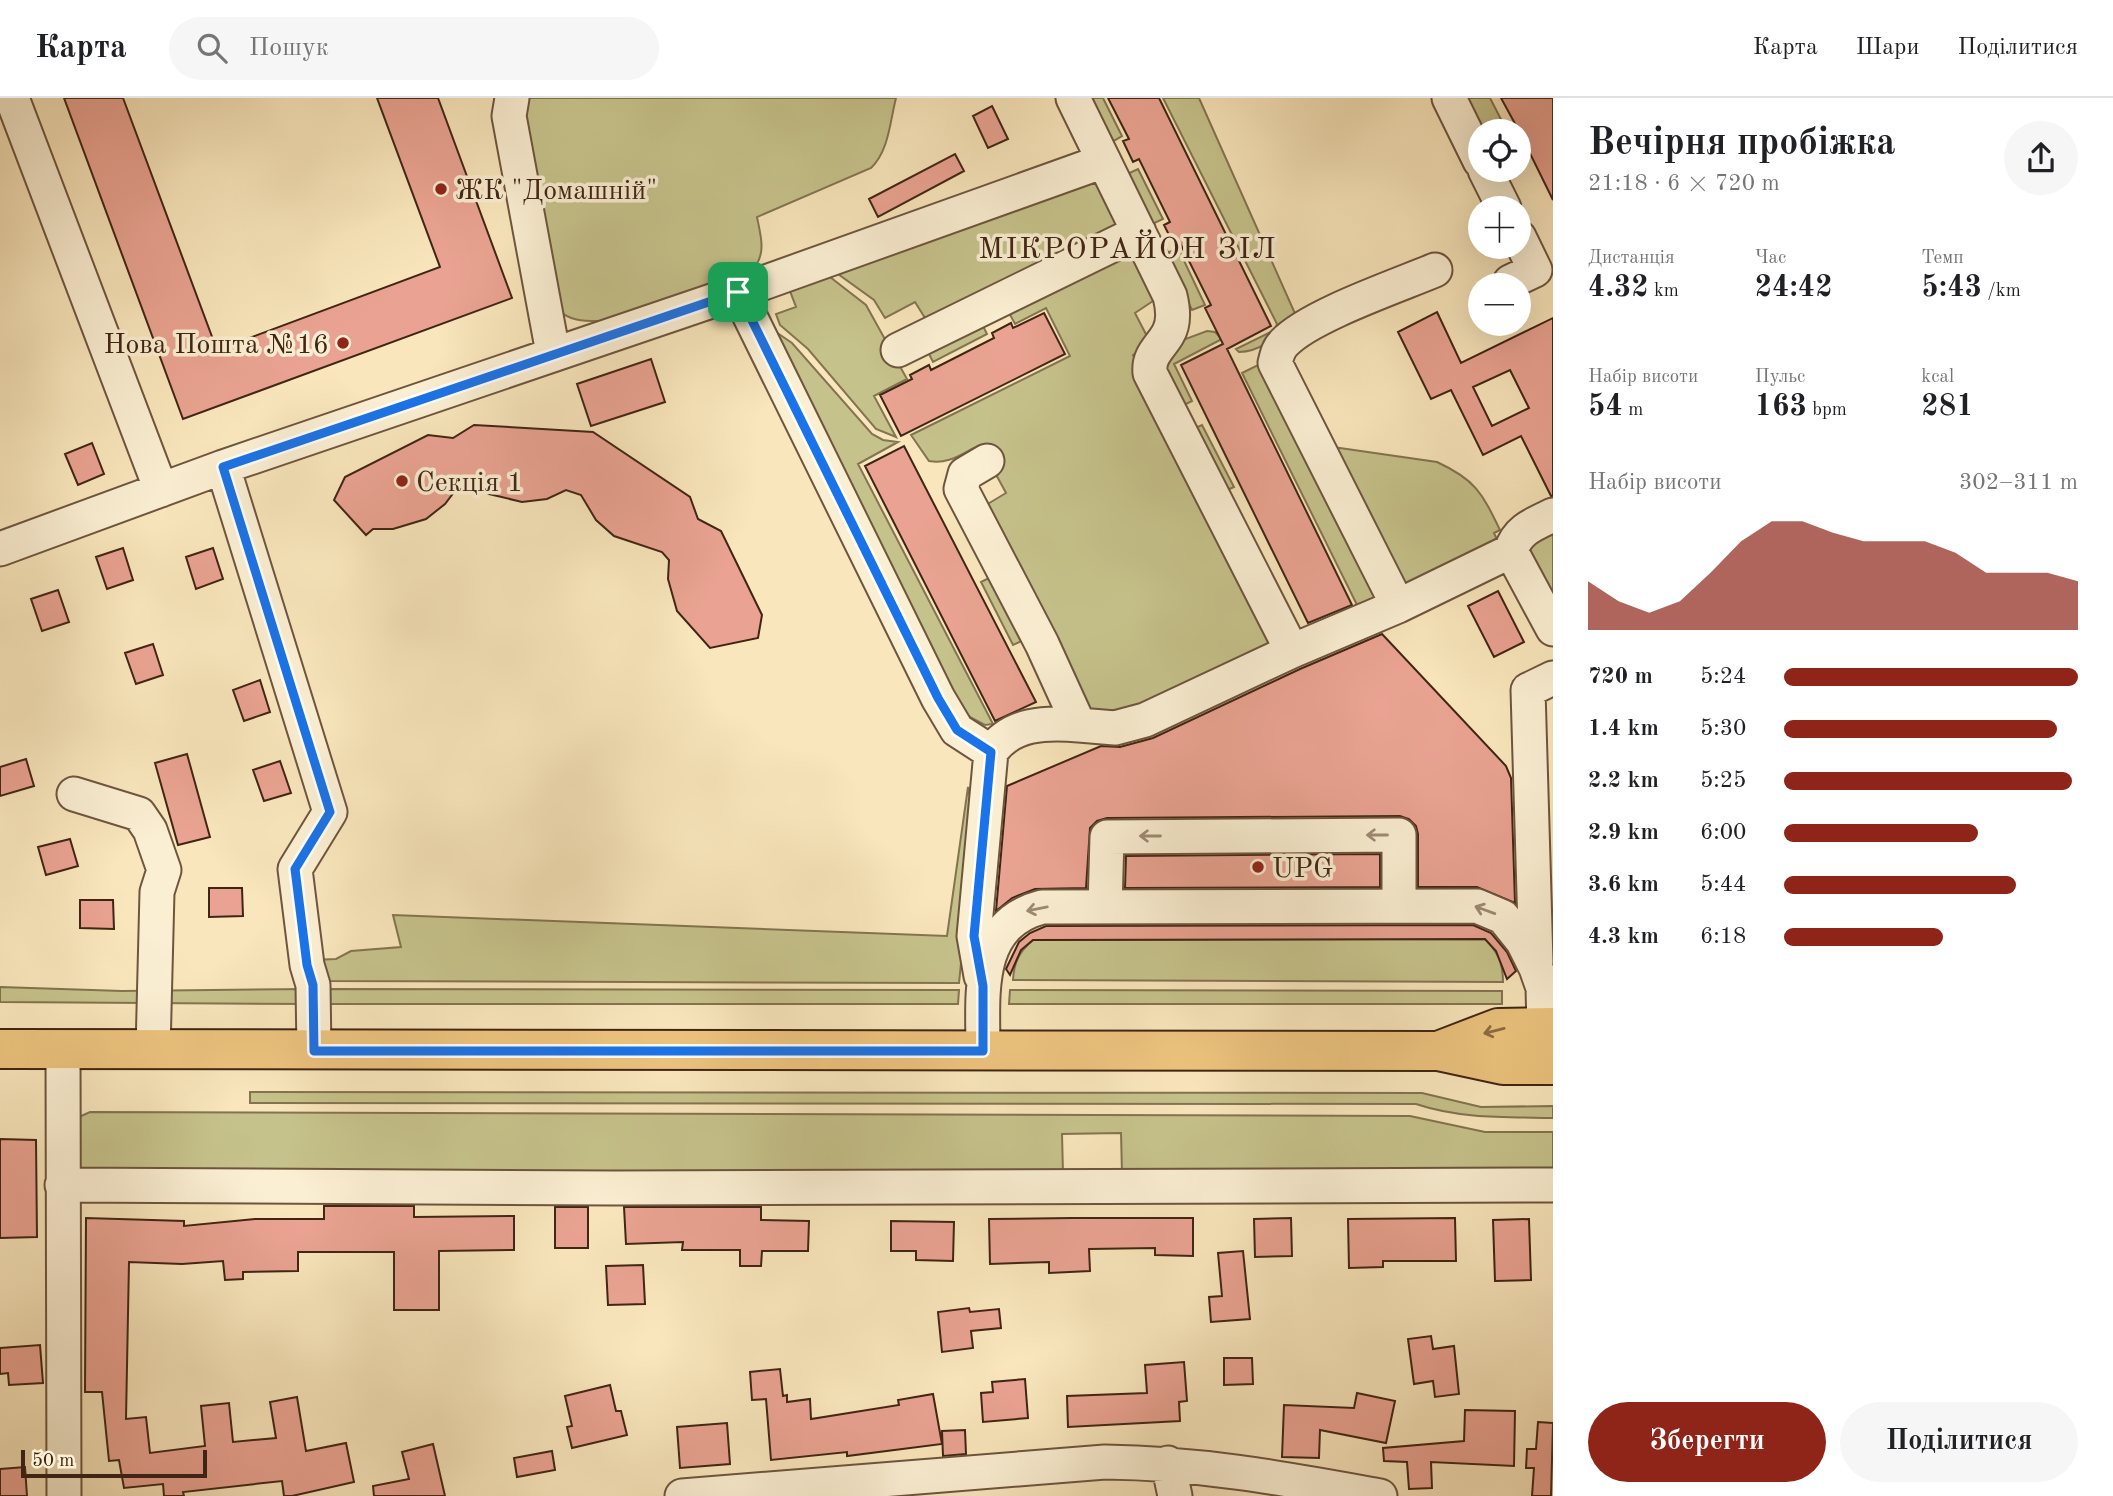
<!DOCTYPE html>
<html lang="uk">
<meta charset="utf-8">
<style>
body{margin:0;font-family:"Old Standard TT",serif;background:#f6f6f6;color:#202124;height:100vh;display:flex;flex-direction:column;font-size:26px;white-space:nowrap}
*{box-sizing:border-box;margin:0}
p{font-size:23px;color:#757577}
.icon{flex:none;width:38px;height:38px;fill:none;stroke:currentColor;stroke-width:2;stroke-linecap:round;stroke-linejoin:round}
.map{position:relative;flex:1;overflow:hidden}
.sheet{display:flex;flex-direction:column;background:#fff;width:560px}
.sheet>*{flex:none}
.fabs{position:absolute;left:1468px;top:21px;display:grid;gap:14px}
.fabs a{display:grid;place-items:center;width:63px;height:63px;border-radius:50%;background:#fff;box-shadow:0 7px 28px #0002;font-size:35px}
.scale{position:absolute;left:21px;bottom:18px;width:186px;box-sizing:border-box;padding-left:7px;border:4px solid #402514;border-top:0;font-size:19px;line-height:24px;white-space:nowrap;color:#402514;-webkit-text-stroke:5px #fbefd3;paint-order:stroke}
.pin{position:absolute;display:grid;place-items:center;width:60px;height:60px;color:#fff;margin:-30px;border-radius:14px;box-shadow:0 4px 10px #0006}
.round{display:grid;place-items:center;flex:none;width:74px;height:74px;border-radius:37px;background:#f6f6f6}
.headline{display:flex;align-items:center;justify-content:space-between;height:119px;padding:0 35px}
h1{font-size:38px;font-weight:600;line-height:52px}
.stats{display:grid;grid-template-columns:repeat(3,1fr);gap:10px;height:119px;padding:7px 35px}
.stats div{display:grid;align-content:center}
.stats b{font-size:30px;font-weight:600}
.stats small{font-size:19px;font-weight:400}
.stats p{font-size:19px}
.chart{height:196px;padding:14px 35px}
.chart p{display:flex;justify-content:space-between}
.chart svg{width:100%;height:126px;margin-top:7px;fill:#8f2418;opacity:.7}
.primary-button{display:flex;gap:14px;margin-top:auto;padding:14px 35px}
.primary-button a{flex:1;height:80px;border-radius:42px;background:#8f2418;color:#fff;font-size:28px;font-weight:600;line-height:80px;text-align:center}
.primary-button a+a{background:#f6f6f6;color:#202124}
ul{padding:0 35px;list-style:none;font-size:23px}
li{display:grid;grid-template-columns:112px 84px 1fr;align-items:center;height:52px}
li i{height:18px;border-radius:9px;background:#8f2418}
header{display:flex;align-items:center;gap:42px;box-sizing:border-box;height:98px;padding:0 35px;background:#fff;border-bottom:2px solid #e0e0e0}
header strong{font-size:33px}
nav{display:flex;gap:38px;margin-inline-start:auto;font-size:24px}
.search{width:490px;height:63px;background:#f6f6f6;display:flex;align-items:center;gap:18px;box-sizing:border-box;padding:0 24px;border-radius:38px;color:#757577;font-size:26px}
main{display:flex;flex:1;min-height:0}
.map>svg:first-child{display:block}
.green{fill:#c6c28b;stroke:#837450;stroke-width:2}
.building{fill:#eaa392;stroke:#402514;stroke-width:2;fill-rule:evenodd}
.lines{fill:none;stroke-linecap:round;stroke-linejoin:round}
.minor-casing{stroke:#6e553e;stroke-width:37}
.major-casing{stroke:#402514;stroke-width:42}
.minor{stroke:#fbefd3;stroke-width:33}
.major{stroke:#ecc37e;stroke-width:38}
.oneway{stroke:#9e8a74}
.oneway2{stroke:#8d6c44}
.route-casing{stroke:#fff;stroke-width:14}
.route{stroke:#1a73e8;stroke-width:9}
.poi-dot{fill:#8f2418;stroke:#fbefd3;stroke-width:2.5}
.labels{text-anchor:middle;stroke-width:7;stroke-linejoin:round;paint-order:stroke}
.poi-label{font-size:28px;fill:#402514;stroke:#fbefd3;text-anchor:start}
.neighbourhood-label{font-size:30px;letter-spacing:2px;fill:#402514;stroke:#fbefd3}
</style>
<header>
<strong>Карта</strong>
<div class="search"><svg class="icon" aria-label="search" viewBox="0 0 24 24"><circle cx="10" cy="10" r="6"/><path d="M15 15l6 6"/></svg>Пошук</div>
<nav><a>Карта</a><a>Шари</a><a>Поділитися</a></nav>
</header>
<main>
<div class="map">
<svg width="1553" height="1398" viewBox="0 0 1553 1398">
<rect width="100%" height="100%" fill="#f9e6bc"/>
<filter id="stains"><feTurbulence type="fractalNoise" baseFrequency=".00286" numOctaves="4"/><feColorMatrix values="0 0 0 0 .2 0 0 0 0 .09 0 0 0 0 .02 0 0 0 .5 -.17"/></filter>
<radialGradient id="worn" r=".72"><stop offset=".6" stop-color="#630" stop-opacity="0"/><stop offset="1" stop-color="#630" stop-opacity=".3"/></radialGradient>
<path class="green" d="M 527,0 L 896,0 C 890,23 889,53 871,70 L 757,119 C 760,135 766,153 756,167 C 741,188 632,214 603,223 C 586,223 569,224 556,210 L 525,33 Z
M 1088,0 L 1103,0 L 1122,38 L 1110,45 Z
M 1163,0 L 1199,0 L 1297,220 C 1280,235 1263,254 1239,254 L 1236,251 L 1275,232 L 1277,226 Z
M 1470,0 L 1490,0 L 1507,33 L 1480,33 L 1465,2 Z
M 1138,71 L 1163,121 L 1150,127 L 1125,77 Z
M 1098,81 L 1127,122 L 930,223 L 925,220 L 915,204 L 885,220 L 874,202 L 838,176 Z
M 1178,150 L 1205,207 L 1192,212 L 1165,156 Z
M 1129,151 L 1156,201 L 1135,215 L 1151,246 L 1133,257 L 1281,544 L 1125,617 L 1098,618 L 1087,609 L 981,410 L 1006,395 L 980,347 C 962,355 949,367 929,363 L 911,337 L 1070,258 L 1046,210 L 1015,226 L 1008,213 Z
M 830,179 L 866,207 L 907,281 L 874,298 L 896,339 L 876,331 L 808,251 L 780,227 L 776,216 L 796,209 L 790,193 Z
M 981,224 L 987,236 L 933,264 L 927,252 Z
M 773,232 L 792,245 L 872,336 L 883,342 L 898,344 L 858,366 L 993,626 L 985,627 L 964,616 Z
M 1207,233 L 1215,234 L 1222,241 L 1174,266 L 1192,303 L 1182,308 L 1160,263 L 1180,243 Z
M 1266,263 L 1383,500 L 1361,515 L 1242,275 Z
M 1202,327 L 1234,389 L 1223,394 L 1191,332 Z
M 1326,348 L 1437,364 C 1476,382 1482,395 1500,432 L 1494,435 L 1499,446 L 1408,495 Z
M 1553,428 L 1553,509 L 1525,453 Z
M 995,477 L 1028,540 L 1013,547 L 981,484 Z
M 968,689 L 975,727 L 959,885 L 319,883 L 313,862 L 336,861 L 351,853 L 401,849 L 393,817 L 947,838 Z
M 1485,841 C 1498,854 1503,865 1503,884 L 1013,882 C 1014,864 1019,854 1033,842 Z
M 0,889 L 122,893 L 307,891 L 306,906 L 0,904 Z
M 320,891 L 959,892 L 958,906 L 320,906 Z
M 1010,892 L 1502,893 L 1502,906 L 1009,906 Z
M 250,994 L 1422,995 L 1481,1009 L 1553,1008 L 1553,1020 C 1506,1019 1461,1021 1416,1006 L 250,1005 Z
M 90,1014 L 1410,1018 L 1485,1034 L 1553,1034 L 1553,1077 L 1122,1075 L 1121,1035 L 1062,1036 L 1063,1075 L 77,1078 L 79,1019 Z"/>
<path class="building" d="M 64,0 L 123,0 L 217,252 L 440,169 L 377,0 L 438,0 L 512,200 L 183,321 Z
M 1108,0 L 1159,0 L 1271,228 L 1227,251 L 1352,507 L 1308,525 L 1181,267 L 1223,246 L 1205,210 L 1211,207 L 1180,145 L 1174,147 L 1164,127 L 1170,124 L 1139,61 L 1133,64 L 1123,43 L 1129,41 Z
M 1501,0 L 1553,0 L 1553,102 L 1519,33 Z
M 992,8 L 1008,41 L 988,50 L 973,18 Z
M 955,56 L 964,73 L 878,119 L 869,101 Z
M 1437,214 L 1461,265 L 1553,220 L 1553,398 L 1551,398 L 1521,338 L 1483,357 L 1451,292 L 1431,301 L 1398,234 ZM 1510,272 L 1529,310 L 1492,328 L 1473,289 Z
M 1044,215 L 1065,256 L 901,338 L 880,297 L 912,281 L 910,277 L 929,267 L 931,272 L 994,240 L 992,235 L 1011,225 L 1013,230 Z
M 651,261 L 665,304 L 591,328 L 577,286 Z
M 474,327 L 593,334 L 690,399 L 698,421 L 721,433 L 762,517 L 758,540 L 710,550 L 677,513 L 668,481 L 669,462 L 662,454 L 614,438 L 596,422 L 581,397 L 566,392 L 547,401 L 522,404 L 489,396 L 470,387 L 458,389 L 445,406 L 426,421 L 393,431 L 373,431 L 366,437 L 334,402 L 345,379 L 428,337 L 453,340 Z
M 92,345 L 104,376 L 78,387 L 65,356 Z
M 904,348 L 1036,604 L 995,623 L 865,368 Z
M 123,450 L 133,482 L 107,491 L 96,459 Z
M 213,450 L 223,481 L 196,491 L 186,459 Z
M 58,492 L 69,524 L 42,533 L 31,501 Z
M 1498,493 L 1524,544 L 1494,559 L 1468,508 Z
M 1382,536 L 1506,668 L 1511,680 L 1515,805 L 1477,789 L 1418,789 L 1418,736 L 1416,728 L 1409,721 L 1400,718 L 1107,720 L 1097,723 L 1090,730 L 1086,790 L 1035,791 L 1012,800 L 996,813 L 1007,688 L 1101,648 L 1120,649 L 1153,640 L 1300,571 Z
M 153,546 L 163,577 L 136,586 L 125,555 Z
M 260,582 L 270,614 L 244,623 L 233,592 Z
M 187,656 L 210,739 L 178,747 L 155,665 Z
M 26,661 L 34,688 L 0,698 L 0,669 Z
M 280,663 L 291,695 L 264,703 L 253,672 Z
M 70,741 L 78,768 L 46,777 L 38,749 Z
M 1380,756 L 1380,789 L 1125,790 L 1126,758 Z
M 209,790 L 242,790 L 243,818 L 209,819 Z
M 80,802 L 113,802 L 114,831 L 80,830 Z
M 1473,827 L 1491,835 L 1507,854 L 1516,873 L 1507,881 L 1496,853 L 1485,841 L 1033,842 L 1021,852 L 1010,877 L 1006,871 L 1019,844 L 1030,835 L 1046,828 Z
M 0,1041 L 36,1042 L 37,1139 L 0,1140 Z
M 324,1108 L 414,1108 L 414,1119 L 514,1118 L 514,1152 L 439,1153 L 439,1212 L 394,1212 L 394,1154 L 298,1154 L 298,1173 L 243,1174 L 243,1181 L 225,1182 L 223,1163 L 182,1166 L 129,1164 L 126,1321 L 146,1319 L 150,1355 L 205,1348 L 201,1308 L 229,1305 L 233,1344 L 276,1340 L 270,1304 L 297,1299 L 306,1353 L 346,1345 L 354,1384 L 292,1398 L 284,1398 L 282,1383 L 183,1394 L 184,1398 L 164,1398 L 163,1386 L 124,1390 L 119,1362 L 109,1363 L 102,1294 L 85,1294 L 86,1120 L 184,1123 L 184,1128 L 255,1121 L 324,1121 Z
M 555,1109 L 588,1109 L 588,1150 L 555,1150 Z
M 624,1109 L 761,1109 L 761,1122 L 809,1123 L 808,1153 L 762,1153 L 761,1168 L 740,1168 L 740,1152 L 682,1152 L 683,1144 L 626,1146 Z
M 1072,1120 L 1193,1120 L 1193,1158 L 1155,1157 L 1155,1150 L 1089,1151 L 1090,1173 L 1049,1175 L 1049,1164 L 990,1166 L 989,1121 Z
M 1291,1120 L 1292,1158 L 1255,1159 L 1254,1121 Z
M 1455,1120 L 1456,1163 L 1383,1163 L 1383,1169 L 1349,1170 L 1348,1121 Z
M 1529,1121 L 1531,1182 L 1495,1183 L 1493,1122 Z
M 891,1123 L 954,1124 L 953,1163 L 916,1162 L 916,1153 L 891,1153 Z
M 1243,1153 L 1250,1221 L 1211,1224 L 1209,1199 L 1222,1198 L 1218,1155 Z
M 643,1167 L 645,1206 L 608,1207 L 606,1168 Z
M 969,1210 L 970,1214 L 999,1211 L 1001,1230 L 971,1233 L 973,1250 L 942,1254 L 938,1214 Z
M 1431,1238 L 1433,1251 L 1454,1248 L 1459,1296 L 1435,1299 L 1433,1283 L 1414,1286 L 1408,1241 Z
M 40,1247 L 43,1285 L 9,1287 L 8,1275 L 0,1276 L 0,1250 Z
M 1224,1260 L 1252,1260 L 1253,1286 L 1224,1287 Z
M 1184,1264 L 1187,1303 L 1179,1304 L 1180,1323 L 1068,1329 L 1067,1298 L 1147,1295 L 1145,1267 Z
M 780,1271 L 783,1298 L 787,1297 L 787,1304 L 810,1301 L 811,1321 L 899,1307 L 898,1302 L 933,1296 L 942,1346 L 847,1358 L 847,1354 L 771,1362 L 766,1301 L 752,1302 L 750,1274 Z
M 1025,1281 L 1028,1320 L 983,1324 L 981,1295 L 993,1294 L 992,1284 Z
M 610,1287 L 616,1313 L 621,1313 L 627,1337 L 572,1350 L 567,1329 L 572,1328 L 565,1298 Z
M 1357,1295 L 1395,1303 L 1386,1345 L 1320,1332 L 1319,1360 L 1282,1359 L 1284,1307 L 1354,1310 Z
M 1465,1312 L 1515,1313 L 1514,1368 L 1431,1364 L 1432,1390 L 1409,1391 L 1407,1364 L 1384,1363 L 1383,1350 L 1464,1343 Z
M 1538,1324 L 1553,1325 L 1551,1398 L 1532,1398 L 1534,1370 L 1526,1370 L 1527,1351 L 1536,1351 Z
M 727,1325 L 730,1366 L 680,1370 L 677,1329 Z
M 965,1332 L 966,1356 L 943,1358 L 942,1333 Z
M 433,1346 L 445,1398 L 374,1398 L 373,1388 L 409,1381 L 402,1354 Z
M 552,1353 L 555,1372 L 517,1379 L 514,1360 Z
M 25,1369 L 27,1398 L 0,1398 L 0,1371 Z"/>
<g class="lines">
<g class="minor-casing">
<path id="minor" d="M 12,0 L 161,392
M 512,0 L 509,18 L 553,255
M 1073,0 L 1170,198 C 1173,210 1175,224 1168,236 C 1160,250 1148,257 1150,275 L 1292,553 L 1398,508
M 1449,0 L 1480,63
M 1485,72 L 1504,110
M 1435,172 C 1397,188 1309,218 1284,245 C 1278,251 1277,257 1275,265 L 1398,508 L 1511,453 C 1517,432 1534,426 1553,417
M 1510,184 L 1535,172 L 1519,139
M 738,194 L 938,600 L 957,632 L 991,654
M 898,252 L 1139,134
M 987,363 L 965,376 L 961,391 L 1042,546 L 1079,627 L 1115,630 L 1145,622 L 1292,553
M 223,369 L 330,714 L 295,771 L 307,867 L 313,887 L 314,953
M 0,451 L 223,369 L 738,194 L 1104,63
M 1511,453 L 1553,531
M 74,696 L 139,716 L 150,732 L 164,772 L 157,794 L 153,952
M 1105,809 L 1107,739 L 1399,737 L 1399,808
M 1536,864 L 1528,592 L 1553,580
M 981,878 L 974,838 L 991,654 C 1011,625 1046,624 1079,627
M 63,952 L 64,1398
M 983,953 C 983,897 974,827 1042,809 L 1477,808 L 1503,819 L 1523,844 L 1536,870 L 1543,890 L 1544,929
M 62,1087 L 615,1090 L 1553,1087
M 1168,1365 L 1175,1398
M 682,1398 L 1105,1364 C 1201,1365 1286,1381 1380,1398"/>
</g>
<g class="major-casing">
<path id="major" d="M 0,951 L 1438,953 L 1503,967 L 1553,967
M 1438,953 L 1498,930 L 1553,929"/>
</g>
<use href="#minor" class="minor"/>
<use href="#major" class="major"/>
</g>
<defs><path id="oneway-shaft" d="M-6 0H5M1.5-3L5.5 0L1.5 3" fill="none" stroke-width="1.6" stroke-linecap="round" stroke-linejoin="round" transform="scale(1.75)"/></defs>
<g class="oneway">
<use href="#oneway-shaft" transform="translate(1377 737) rotate(180)"/>
<use href="#oneway-shaft" transform="translate(1150 738) rotate(180)"/>
<use href="#oneway-shaft" transform="translate(1037 811) rotate(169)"/>
<use href="#oneway-shaft" transform="translate(1485 812) rotate(-160)"/>
</g>
<use class="oneway2" href="#oneway-shaft" transform="translate(1494 933) rotate(166)"/>
<g class="lines">
<g class="route-casing">
<path id="route" d="M 738,194 L 938,600 L 957,632 L 991,654 L 974,838 L 983,888 L 983,953 L 314,953 L 313,887 L 307,867 L 295,771 L 330,714 L 223,369 Z"/>
</g>
<use href="#route" class="route"/>
</g>
<g class="poi-dot">
<circle cx="441" cy="91" r="7"/>
<circle cx="343" cy="245" r="7"/>
<circle cx="402" cy="383" r="7"/>
<circle cx="1258" cy="769" r="7"/>
</g>
<g class="labels">
<g class="poi-label">
<text x="455" y="101">ЖК "Домашній"</text>
<text x="329" y="255" text-anchor="end">Нова Пошта №16</text>
<text x="416" y="393">Секція 1</text>
<text x="1272" y="779">UPG</text>
</g>
<g class="neighbourhood-label">
<text x="1128" y="160">МІКРОРАЙОН ЗІЛ</text>
</g>
</g>
<rect width="100%" height="100%" filter="url(#stains)"/>
<rect width="100%" height="100%" fill="url(#worn)"/>
</svg>
<div class="fabs">
<a><svg class="icon" aria-label="locate" viewBox="0 0 24 24"><circle cx="12" cy="12" r="6"/><path d="M12 2v4M12 18v4M2 12h4M18 12h4"/></svg></a>
<a>+</a>
<a>−</a>
</div>
<div class="scale">50 m</div>
<div class="pin" style="left:738px;top:194px;background:#1e9e55"><svg class="icon" aria-label="arrive" viewBox="0 0 24 24"><path d="M6 21V4h12l-3 4 3 4H6"/></svg></div>
</div>
<section class="sheet">
<div class="headline"><div><h1>Вечірня пробіжка</h1><p>21:18 · 6 × 720 m</p></div><a class="round"><svg class="icon" aria-label="share" viewBox="0 0 24 24"><path d="M12 15V3M7 8l5-5 5 5M5 13v7h14v-7"/></svg></a></div>
<div class="stats">
<div><p>Дистанція</p><b>4.32<small> km</small></b></div>
<div><p>Час</p><b>24:42</b></div>
<div><p>Темп</p><b>5:43<small> /km</small></b></div>
</div>
<div class="stats">
<div><p>Набір висоти</p><b>54<small> m</small></b></div>
<div><p>Пульс</p><b>163<small> bpm</small></b></div>
<div><p>kcal</p><b>281</b></div>
</div>
<div class="chart"><p><span>Набір висоти</span>302–311 m</p>
<svg viewBox="0 0 160 44" preserveAspectRatio="none"><path d="M0 44V27L10 34L20 38L30 34L40 24L50 13L60 6L70 6L80 10L90 13L100 13L110 13L120 17L130 24L140 24L150 24L160 27V44z"/></svg>
</div>
<ul>
<li><b>720 m</b>5:24<i style="width:100%"></i></li>
<li><b>1.4 km</b>5:30<i style="width:93%"></i></li>
<li><b>2.2 km</b>5:25<i style="width:98%"></i></li>
<li><b>2.9 km</b>6:00<i style="width:66%"></i></li>
<li><b>3.6 km</b>5:44<i style="width:79%"></i></li>
<li><b>4.3 km</b>6:18<i style="width:54%"></i></li>
</ul>
<div class="primary-button"><a>Зберегти</a><a>Поділитися</a></div>
</section>
</main>
